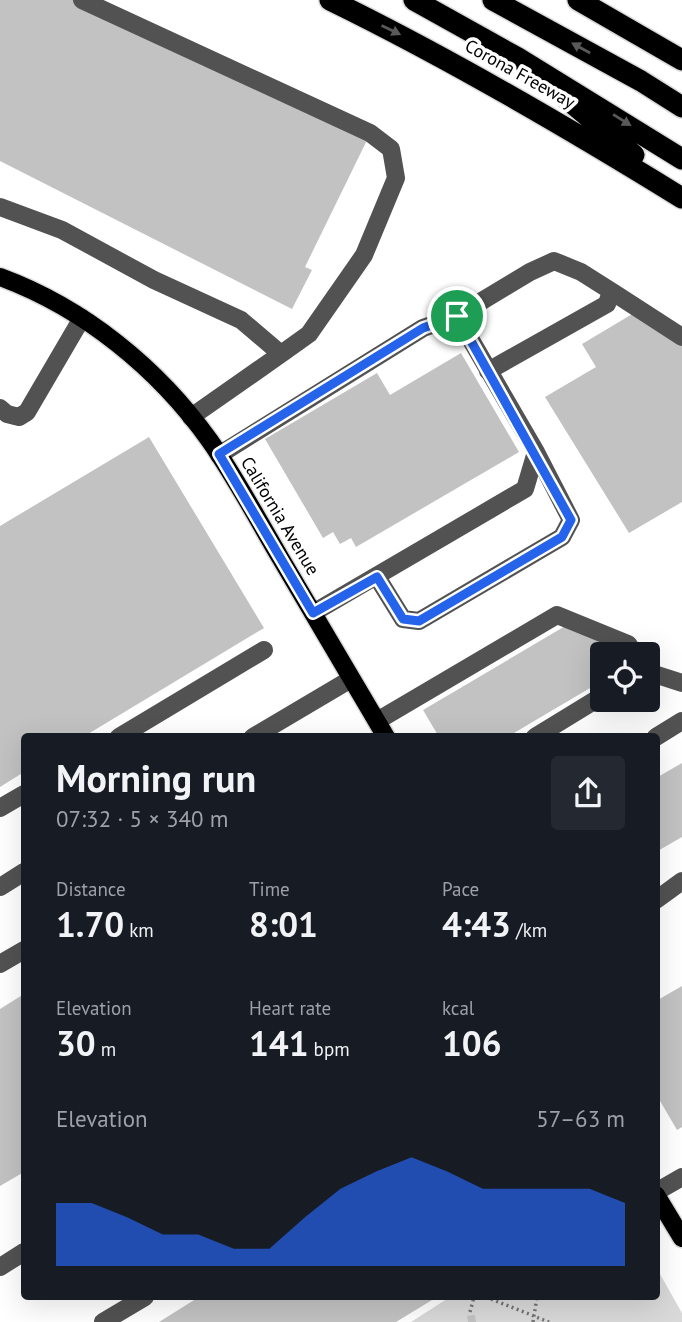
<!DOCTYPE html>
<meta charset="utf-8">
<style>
body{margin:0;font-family:"PT Sans",sans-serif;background:#242831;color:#f1f3f6;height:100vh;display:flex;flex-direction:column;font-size:26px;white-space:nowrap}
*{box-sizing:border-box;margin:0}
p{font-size:23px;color:#9ea1a6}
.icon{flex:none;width:38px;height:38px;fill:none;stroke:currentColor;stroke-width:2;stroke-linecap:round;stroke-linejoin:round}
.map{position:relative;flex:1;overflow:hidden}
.details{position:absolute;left:21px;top:733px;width:639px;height:567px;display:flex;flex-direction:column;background:#171b24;border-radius:7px;box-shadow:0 7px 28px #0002}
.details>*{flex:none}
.controls{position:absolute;left:590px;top:642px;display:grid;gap:14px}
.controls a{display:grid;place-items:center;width:70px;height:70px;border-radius:7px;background:#171b24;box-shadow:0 7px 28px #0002;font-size:35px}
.pin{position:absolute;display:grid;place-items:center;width:60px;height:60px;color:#fff;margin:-30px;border:4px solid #fff;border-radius:50%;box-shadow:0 2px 7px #0007}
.round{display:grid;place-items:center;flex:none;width:74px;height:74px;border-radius:7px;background:#242831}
.headline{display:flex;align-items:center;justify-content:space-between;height:119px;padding:0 35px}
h1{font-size:38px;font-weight:700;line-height:52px}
.metrics{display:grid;grid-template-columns:repeat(3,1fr);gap:10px;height:119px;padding:7px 35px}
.metrics div{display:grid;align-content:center}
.metrics b{font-size:35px;font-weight:700}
.metrics small{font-size:19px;font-weight:400}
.metrics p{font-size:19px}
.chart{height:196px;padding:14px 35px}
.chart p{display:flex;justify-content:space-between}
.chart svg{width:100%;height:126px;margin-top:7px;fill:#2563eb;opacity:.7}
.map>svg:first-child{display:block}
.green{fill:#d9d9d9}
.building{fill:#c2c2c2}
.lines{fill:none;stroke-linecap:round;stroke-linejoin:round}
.major-casing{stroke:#dbdbdb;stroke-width:21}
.highway-casing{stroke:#dbdbdb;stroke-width:24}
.path{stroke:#747474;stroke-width:3.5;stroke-dasharray:2 3.5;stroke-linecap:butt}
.minor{stroke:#525252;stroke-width:18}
.major{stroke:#000;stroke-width:18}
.highway{stroke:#000;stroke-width:21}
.oneway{fill:#595959}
.route-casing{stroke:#fff;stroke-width:14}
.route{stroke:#2563eb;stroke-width:9}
.labels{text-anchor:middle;stroke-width:7;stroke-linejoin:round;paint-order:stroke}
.street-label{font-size:18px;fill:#000;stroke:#fff}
</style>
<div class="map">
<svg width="682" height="1322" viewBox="0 0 682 1322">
<rect width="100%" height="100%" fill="#fff"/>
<path class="green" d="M 656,1267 L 682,1313 L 682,1322 L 411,1322 L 450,1297 L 656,1297 Z"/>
<path class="building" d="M 0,0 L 74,0 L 369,136 L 305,267 L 312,270 L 292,309 L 0,161 Z
M 639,310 L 682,342 L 682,502 L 629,533 L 545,397 L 596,367 L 582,344 Z
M 461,353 L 519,452 L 356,547 L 351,538 L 340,544 L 333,532 L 323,538 L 265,439 L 377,373 L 390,395 Z
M 149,437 L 264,628 L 83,737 L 24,737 L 24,772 L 0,787 L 0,526 Z
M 567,625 L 630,651 L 628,654 L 602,654 L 602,681 L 507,737 L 439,737 L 423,710 Z
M 682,763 L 682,837 L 656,852 L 656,778 Z
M 682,986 L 682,1127 L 677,1130 L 656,1094 L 656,1001 Z
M 24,994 L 24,1172 L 0,1186 L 0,1009 Z
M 199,1297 L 437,1297 L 396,1322 L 159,1322 Z
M 475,1315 L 476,1322 L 468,1322 L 467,1316 Z"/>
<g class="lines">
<g class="major-casing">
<path id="major" d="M 0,277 C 84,308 158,368 210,441 C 236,478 258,520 281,559 C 316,618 351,677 386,737
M 656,1195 L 682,1238"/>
</g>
<g class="highway-casing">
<path id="highway" d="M 330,0 C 451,59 567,127 682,198
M 414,0 L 518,58 L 682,159
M 493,0 L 641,81 L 682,107
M 578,0 L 682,60
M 568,100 L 634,155"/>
</g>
<path class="path" d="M 486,1297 L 549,1322
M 470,1312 L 474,1297
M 533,1322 L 537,1297"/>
<path class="minor" d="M 82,0 L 370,133 L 391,149 L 396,178 L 364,255 L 309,334 L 281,354
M 0,207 L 62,230 L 154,280 L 241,320 L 281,354 L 191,417
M 611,291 L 682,337
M 457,316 L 530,272 L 554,261 L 581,272 L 611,291 L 607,304 L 488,371
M 0,408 L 7,414 L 19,417 L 27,412 L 82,318
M 219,455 L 423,328 L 457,316 L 536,452 L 525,489 L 313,613
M 377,577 L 403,619 L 419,621 L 562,537 L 571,520 L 536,452
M 648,672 L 682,683
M 377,721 L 557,615 L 628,644 L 635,654
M 119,737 L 264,650
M 253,737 L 351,679
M 535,737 L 602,696
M 656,737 L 682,721
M 0,808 L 24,794
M 0,887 L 24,872
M 656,900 L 682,881
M 0,964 L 24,950
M 656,1192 L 682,1177
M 0,1267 L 24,1252
M 103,1322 L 145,1297"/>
<use href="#major" class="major"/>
<use href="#highway" class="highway"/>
</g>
<defs><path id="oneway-solid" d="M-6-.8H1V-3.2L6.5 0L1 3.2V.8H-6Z" transform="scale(1.75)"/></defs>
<g class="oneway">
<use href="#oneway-solid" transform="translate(391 30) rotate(26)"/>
<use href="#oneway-solid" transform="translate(581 48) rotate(-151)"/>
<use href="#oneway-solid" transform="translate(622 120) rotate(32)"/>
</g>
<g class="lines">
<g class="route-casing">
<path id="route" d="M 457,316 L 571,520 L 562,537 L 419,621 L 403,619 L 377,577 L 313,613 L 219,454 L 423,328 Z"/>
</g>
<use href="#route" class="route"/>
</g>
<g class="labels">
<g class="street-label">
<text transform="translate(520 74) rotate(29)" y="6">Corona Freeway</text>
<text transform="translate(280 516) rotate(59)" y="6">California Avenue</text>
</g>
</g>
</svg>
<div class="controls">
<a><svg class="icon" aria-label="locate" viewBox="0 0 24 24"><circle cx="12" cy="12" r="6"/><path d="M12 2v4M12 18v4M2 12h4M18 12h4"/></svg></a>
</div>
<div class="pin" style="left:457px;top:316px;background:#1e9e55"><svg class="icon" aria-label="arrive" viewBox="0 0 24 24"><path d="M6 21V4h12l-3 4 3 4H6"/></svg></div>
<section class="details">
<div class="headline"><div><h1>Morning run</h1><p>07:32 · 5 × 340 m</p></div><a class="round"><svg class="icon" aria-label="share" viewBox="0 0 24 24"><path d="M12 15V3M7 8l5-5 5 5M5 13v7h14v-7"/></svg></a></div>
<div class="metrics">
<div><p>Distance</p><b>1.70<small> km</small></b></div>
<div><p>Time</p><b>8:01</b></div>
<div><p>Pace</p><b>4:43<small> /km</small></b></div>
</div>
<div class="metrics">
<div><p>Elevation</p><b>30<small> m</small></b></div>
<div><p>Heart rate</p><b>141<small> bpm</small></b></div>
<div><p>kcal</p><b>106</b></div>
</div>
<div class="chart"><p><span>Elevation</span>57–63 m</p>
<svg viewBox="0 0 160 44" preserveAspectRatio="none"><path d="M0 44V22L10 22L20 27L30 33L40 33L50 38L60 38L70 27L80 17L90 11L100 6L110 11L120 17L130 17L140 17L150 17L160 22V44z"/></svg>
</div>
</section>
</div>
